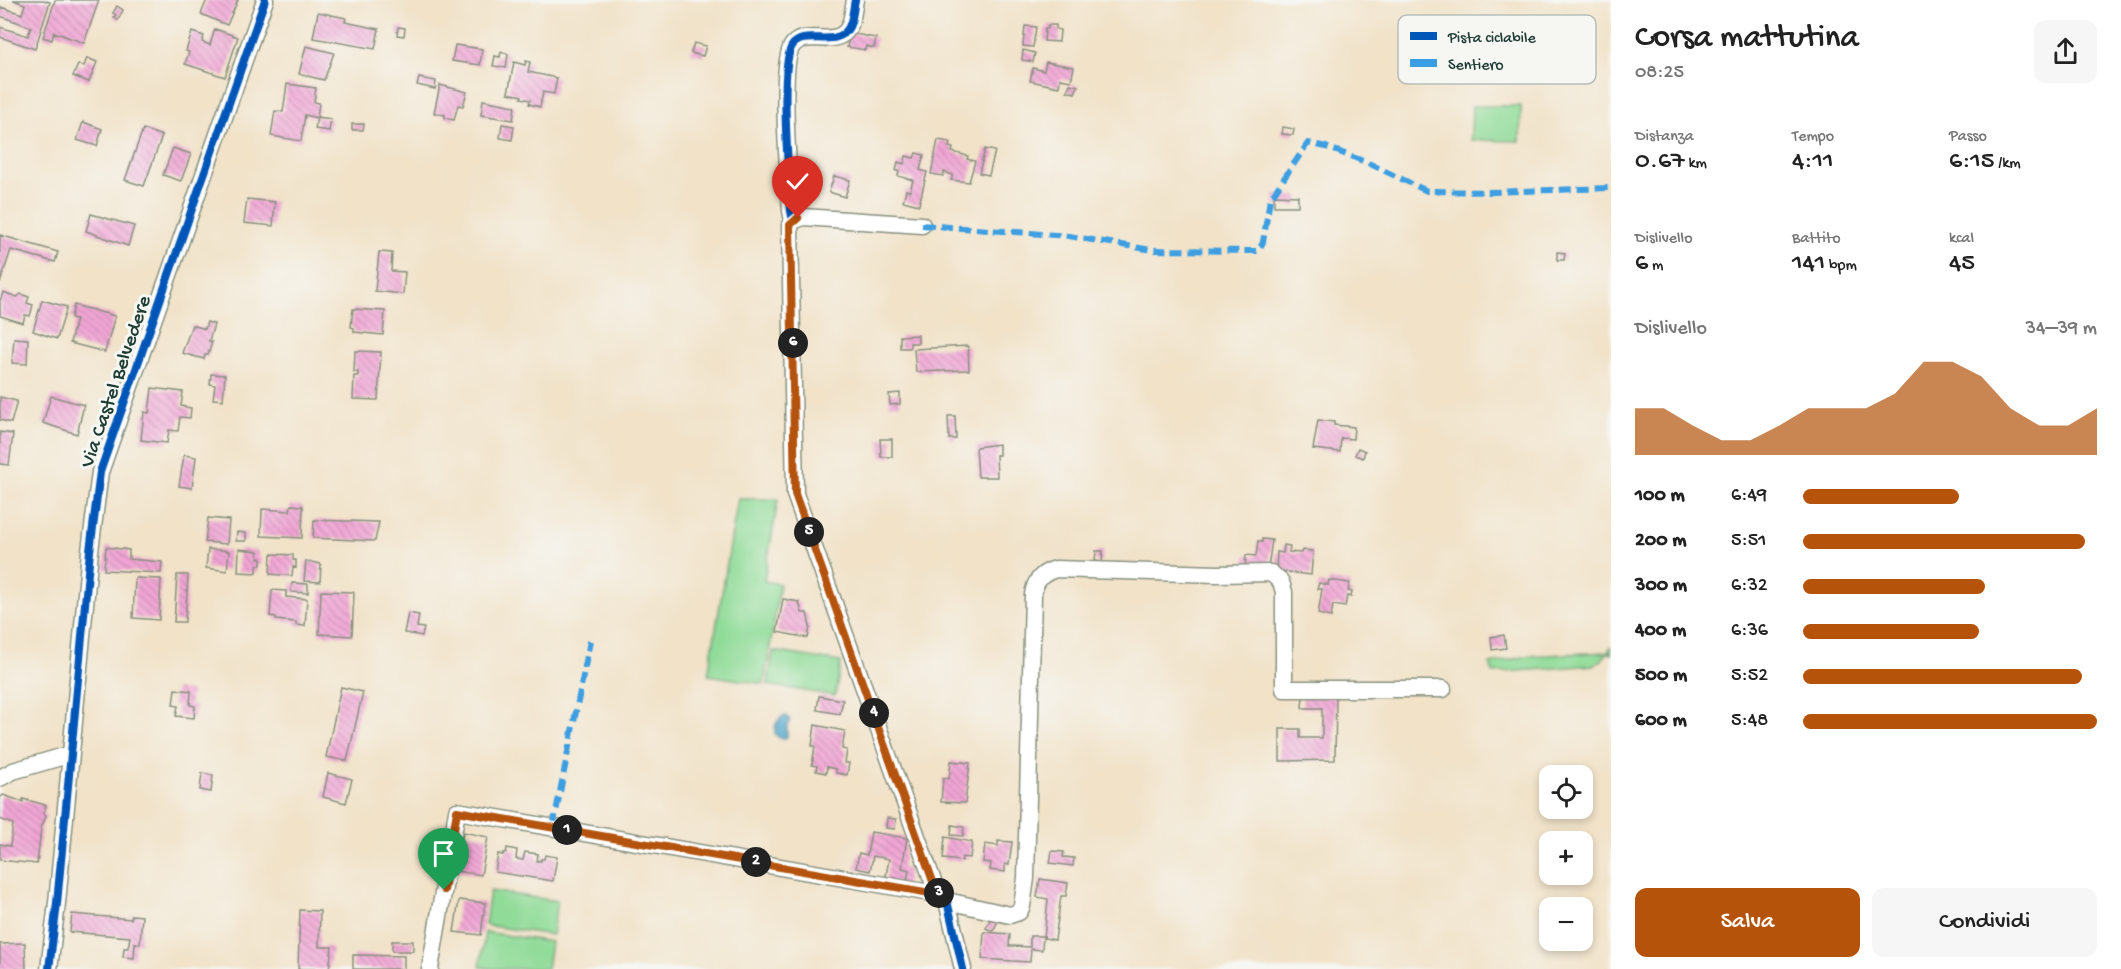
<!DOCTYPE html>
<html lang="it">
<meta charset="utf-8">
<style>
body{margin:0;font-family:"Gochi Hand",sans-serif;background:#f6f6f6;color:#222;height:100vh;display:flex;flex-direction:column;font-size:22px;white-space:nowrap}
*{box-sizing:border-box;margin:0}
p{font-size:20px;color:#767676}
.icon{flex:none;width:33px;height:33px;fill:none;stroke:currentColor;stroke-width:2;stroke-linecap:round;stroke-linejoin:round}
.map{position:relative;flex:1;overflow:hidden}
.drawer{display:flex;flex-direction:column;background:#fff;width:510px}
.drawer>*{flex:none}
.controls{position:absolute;left:1539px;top:765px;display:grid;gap:12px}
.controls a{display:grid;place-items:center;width:54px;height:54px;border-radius:12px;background:#fff;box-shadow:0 3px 9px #0003;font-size:30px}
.pin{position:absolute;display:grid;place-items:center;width:51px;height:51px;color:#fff;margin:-62px -26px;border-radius:50% 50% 50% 0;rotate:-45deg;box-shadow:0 0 6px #0007}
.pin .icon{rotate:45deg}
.km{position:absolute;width:30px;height:30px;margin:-15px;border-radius:50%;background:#222;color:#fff;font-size:16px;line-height:30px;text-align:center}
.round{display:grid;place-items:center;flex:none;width:63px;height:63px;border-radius:12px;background:#f6f6f6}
.headline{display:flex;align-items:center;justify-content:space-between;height:102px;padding:0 24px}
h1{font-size:33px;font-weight:600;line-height:45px}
.stats{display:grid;grid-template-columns:repeat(3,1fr);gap:9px;height:102px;padding:6px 24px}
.stats div{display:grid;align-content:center}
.stats b{font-size:26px;font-weight:600}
.stats small{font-size:16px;font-weight:400}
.stats p{font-size:16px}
.chart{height:168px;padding:12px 24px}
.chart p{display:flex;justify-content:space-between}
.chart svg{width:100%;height:108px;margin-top:6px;fill:#b45309;opacity:.7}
.primary-button{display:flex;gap:12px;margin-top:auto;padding:12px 24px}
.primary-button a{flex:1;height:69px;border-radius:12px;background:#b45309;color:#fff;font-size:24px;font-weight:600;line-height:69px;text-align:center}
.primary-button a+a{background:#f6f6f6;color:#222}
ul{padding:0 24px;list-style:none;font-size:20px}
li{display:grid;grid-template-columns:96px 72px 1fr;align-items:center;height:45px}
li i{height:15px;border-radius:8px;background:#b45309}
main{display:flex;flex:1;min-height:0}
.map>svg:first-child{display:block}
.green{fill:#90db98;stroke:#588c66;stroke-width:1.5}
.water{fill:#4ea5cb;stroke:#367180;stroke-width:1.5}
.building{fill:url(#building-back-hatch)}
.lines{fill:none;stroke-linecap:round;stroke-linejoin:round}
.minor-casing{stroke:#88907e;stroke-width:19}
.minor{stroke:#fff;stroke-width:16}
.quiet{stroke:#3c9ee2;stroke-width:6;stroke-dasharray:12 6;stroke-linecap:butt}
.cycleway-casing{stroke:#f6f6f2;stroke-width:11}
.cycleway{stroke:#0057b8;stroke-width:8}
.route-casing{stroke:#fff;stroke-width:12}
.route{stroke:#b45309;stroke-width:8}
.labels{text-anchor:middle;stroke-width:6;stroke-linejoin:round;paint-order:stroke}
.street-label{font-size:21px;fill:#1f3d34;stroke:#f6f6f2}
.key{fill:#f6f6f2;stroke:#b6beb9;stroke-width:1.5}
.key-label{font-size:16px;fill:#1f3d34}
</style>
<main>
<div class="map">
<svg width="1611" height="969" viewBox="0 0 1611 969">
<defs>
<pattern id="building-back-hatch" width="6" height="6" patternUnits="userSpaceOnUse" patternTransform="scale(1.5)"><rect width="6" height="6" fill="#f2a6d5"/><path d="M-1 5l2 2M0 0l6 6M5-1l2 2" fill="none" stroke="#c388ae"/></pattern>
</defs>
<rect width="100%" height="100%" fill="#f6f6f2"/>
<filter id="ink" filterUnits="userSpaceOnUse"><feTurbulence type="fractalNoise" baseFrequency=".0167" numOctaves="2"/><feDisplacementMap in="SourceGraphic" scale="12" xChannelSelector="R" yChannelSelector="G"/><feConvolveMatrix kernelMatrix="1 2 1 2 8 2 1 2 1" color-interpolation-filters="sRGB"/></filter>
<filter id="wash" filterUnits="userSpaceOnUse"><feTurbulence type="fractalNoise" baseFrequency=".008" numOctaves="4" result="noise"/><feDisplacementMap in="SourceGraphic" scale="24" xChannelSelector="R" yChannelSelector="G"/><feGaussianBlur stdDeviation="1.35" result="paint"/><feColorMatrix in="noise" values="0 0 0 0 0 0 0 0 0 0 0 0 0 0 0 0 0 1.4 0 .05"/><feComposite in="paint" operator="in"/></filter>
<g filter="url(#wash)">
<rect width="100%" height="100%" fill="#f1e2c8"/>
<path class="green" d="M 1472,106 L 1521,106 L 1520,141 L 1471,140 Z
M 738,499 L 778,499 L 764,581 L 780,584 L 764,684 L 708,675 Z
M 1611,646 L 1611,654 L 1608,652 L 1600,662 L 1594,665 L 1493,673 L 1490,664 L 1528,656 L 1608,652 Z
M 773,651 L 841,662 L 835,696 L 768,685 Z
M 490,891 L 557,901 L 552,935 L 485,925 Z
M 485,932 L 551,942 L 547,969 L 495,969 L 480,967 Z"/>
<path class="water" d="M 783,716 L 786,716 L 790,720 L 787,726 L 787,737 L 781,739 L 775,734 C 774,725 777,721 783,716 Z"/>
<g id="blocks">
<path class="building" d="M 13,0 L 43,0 L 50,2 L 35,49 L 0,37 L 0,27 L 28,36 L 31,27 L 0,16 L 1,7 L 22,14 L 25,4 Z
M 55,0 L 99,0 L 84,43 L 54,32 L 52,40 L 43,37 Z
M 207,0 L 238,0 L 227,25 L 201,14 Z
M 117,6 L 123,10 L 118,20 L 114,17 L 116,15 L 113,13 Z
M 318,12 L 346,18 L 345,22 L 379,29 L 375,49 L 313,38 Z
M 1048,25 L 1056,25 L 1056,29 L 1060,30 L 1059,42 L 1044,41 L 1045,29 L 1048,29 Z
M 1025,26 L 1036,27 L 1033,47 L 1023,46 Z
M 398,27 L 405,28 L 404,36 L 397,35 Z
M 215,29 L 238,37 L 225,77 L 185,64 L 189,52 L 186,51 L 192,32 L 204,36 L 202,42 L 210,45 Z
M 850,33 L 876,38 L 874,48 L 866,46 L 865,50 L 847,47 Z
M 694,43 L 706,46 L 703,56 L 691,53 Z
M 455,45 L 482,49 L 480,65 L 452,61 Z
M 306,46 L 334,53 L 324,80 L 299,74 Z
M 1023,50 L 1035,53 L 1033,62 L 1022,60 Z
M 501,52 L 508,54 L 506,68 L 493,66 L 495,56 L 500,57 Z
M 87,58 L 97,62 L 89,82 L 73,76 L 78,65 L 84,66 Z
M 526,61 L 530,62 L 528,72 L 557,78 L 554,94 L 543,92 L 540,107 L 529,104 L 530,100 L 521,98 L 522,96 L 508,93 L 514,62 L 525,65 Z
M 1046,62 L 1074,67 L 1071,81 L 1060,79 L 1059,87 L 1030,81 L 1033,68 L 1044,71 Z
M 419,78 L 436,81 L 435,89 L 417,85 Z
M 287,84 L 316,88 L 314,102 L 319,103 L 317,118 L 305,115 L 301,141 L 271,136 L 275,111 L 283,112 Z
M 1070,84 L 1078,86 L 1075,93 L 1067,91 Z
M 440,85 L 467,92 L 463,106 L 458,105 L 454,120 L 445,118 L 445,115 L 434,113 Z
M 483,100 L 515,106 L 513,120 L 481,115 Z
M 317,117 L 331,119 L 329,131 L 315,129 Z
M 83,122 L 102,129 L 97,146 L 77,140 Z
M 352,124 L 364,124 L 363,130 L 352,130 Z
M 502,124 L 514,126 L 512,140 L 500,138 Z
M 1283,127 L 1294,129 L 1293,135 L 1282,134 Z
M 143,129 L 162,136 L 144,186 L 125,180 Z
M 938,140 L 950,142 L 949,147 L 953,148 L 952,152 L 968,156 L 967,159 L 975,161 L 969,182 L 951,180 L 953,175 L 944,172 L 943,176 L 931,174 Z
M 173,148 L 191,154 L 181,181 L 163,175 Z
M 985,149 L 995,151 L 989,175 L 979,173 Z
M 916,153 L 924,155 L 920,170 L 927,172 L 919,205 L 903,201 L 906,190 L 910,191 L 913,180 L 898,176 L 899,171 L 896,171 L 898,162 L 904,164 L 906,156 L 914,158 Z
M 834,176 L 850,180 L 845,197 L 829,192 Z
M 1274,195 L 1298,196 L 1298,206 L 1274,206 Z
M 247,199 L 275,202 L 273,226 L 244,223 Z
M 91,214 L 134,226 L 128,246 L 86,231 Z
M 0,235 L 58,252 L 55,262 L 11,250 L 0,283 Z
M 379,252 L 392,253 L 391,271 L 405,272 L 403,294 L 375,291 Z
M 1557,252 L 1565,253 L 1564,260 L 1557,260 Z
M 3,292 L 17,297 L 21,294 L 29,297 L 27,303 L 33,305 L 30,316 L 25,315 L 23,323 L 0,316 L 0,301 Z
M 42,300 L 67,307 L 57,339 L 33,331 Z
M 74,305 L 115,316 L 105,352 L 70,343 L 76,319 L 71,318 Z
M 353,309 L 385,311 L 383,335 L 354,332 L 354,328 L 351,327 Z
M 207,322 L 214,324 L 209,341 L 212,342 L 208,355 L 205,355 L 204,359 L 182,353 L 192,325 L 205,329 Z
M 918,335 L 918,343 L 910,343 L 910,348 L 900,348 L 900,336 Z
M 14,338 L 28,339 L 27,364 L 12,363 Z
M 968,346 L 969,370 L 916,372 L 914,349 Z
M 355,351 L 381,352 L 378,400 L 353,399 L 354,376 L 358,376 L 358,372 L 354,372 Z
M 211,374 L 225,375 L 223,400 L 213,399 L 215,385 L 210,384 Z
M 152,388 L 183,392 L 181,406 L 191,408 L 190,418 L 180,417 L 178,431 L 169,430 L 167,443 L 141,440 L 144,412 L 149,413 Z
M 900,393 L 900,404 L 890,405 L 889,394 Z
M 51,396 L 84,405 L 77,434 L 43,423 Z
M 0,397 L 17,401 L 11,423 L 0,420 Z
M 948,416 L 955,416 L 956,439 L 949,439 Z
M 1318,420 L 1334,422 L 1334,425 L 1354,427 L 1353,439 L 1341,438 L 1340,452 L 1313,449 Z
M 0,432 L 13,434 L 9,465 L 0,464 Z
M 880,439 L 892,439 L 892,457 L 881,457 Z
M 999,444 L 999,455 L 996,455 L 997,477 L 978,477 L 976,447 Z
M 1358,448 L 1365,451 L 1363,458 L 1355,455 Z
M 184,455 L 196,457 L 192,488 L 179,486 Z
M 291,505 L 303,506 L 302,538 L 261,536 L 262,509 L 290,511 Z
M 208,518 L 229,520 L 227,544 L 205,542 Z
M 314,520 L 379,522 L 375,541 L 313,538 Z
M 237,532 L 246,533 L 246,541 L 236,541 Z
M 1262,539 L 1272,540 L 1268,568 L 1245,568 L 1246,555 L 1256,556 L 1258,541 L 1262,542 Z
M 1284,545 L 1290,546 L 1289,552 L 1301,553 L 1302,550 L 1313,551 L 1311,575 L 1276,571 L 1277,552 L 1283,553 Z
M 106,547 L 129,550 L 129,559 L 162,562 L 161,573 L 104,570 Z
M 208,549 L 229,551 L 227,571 L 206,568 Z
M 239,549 L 258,551 L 258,558 L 261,558 L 261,565 L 257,565 L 257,573 L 238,572 Z
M 1096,551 L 1103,551 L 1102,562 L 1095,561 Z
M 271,554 L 293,555 L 293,560 L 296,560 L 296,568 L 293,567 L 292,576 L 270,574 Z
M 306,561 L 321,564 L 320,582 L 304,581 Z
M 177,575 L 188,575 L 185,622 L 174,622 Z
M 135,578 L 161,579 L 159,620 L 133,618 Z
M 1329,580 L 1350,583 L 1348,591 L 1352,592 L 1351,597 L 1347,596 L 1345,607 L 1333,605 L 1331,617 L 1318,614 L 1322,589 L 1317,589 L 1319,583 L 1328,585 Z
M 292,583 L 308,584 L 308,593 L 291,592 Z
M 272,590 L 286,591 L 286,597 L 307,599 L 305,626 L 296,625 L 296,622 L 276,620 L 276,617 L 270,616 Z
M 321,591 L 354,592 L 352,636 L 319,634 Z
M 783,599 L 799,602 L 802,613 L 807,613 L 810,627 L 808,638 L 777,632 Z
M 408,613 L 419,615 L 417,627 L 424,628 L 422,636 L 404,633 Z
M 1504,635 L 1506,648 L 1492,650 L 1491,637 Z
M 341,687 L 363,692 L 347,761 L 326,757 Z
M 175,689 L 191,691 L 190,705 L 195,706 L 194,718 L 176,716 L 178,706 L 173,705 Z
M 819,696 L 843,700 L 840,714 L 817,710 Z
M 1303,696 L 1336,696 L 1335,760 L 1280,761 L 1280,729 L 1300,729 L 1300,738 L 1322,738 L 1322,708 L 1302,708 Z
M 815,725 L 845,731 L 842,749 L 847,750 L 845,763 L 849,763 L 847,775 L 836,773 L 836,769 L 827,767 L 826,773 L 816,771 L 817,766 L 812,765 L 815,746 L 812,746 Z
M 951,761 L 970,763 L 965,803 L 941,802 L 943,778 L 949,779 Z
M 202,773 L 213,775 L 211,792 L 200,790 Z
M 328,773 L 352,779 L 346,803 L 323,797 Z
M 3,795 L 23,802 L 23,799 L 46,805 L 44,813 L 46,816 L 41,828 L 37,864 L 0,860 L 0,844 L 10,846 L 13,824 L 0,819 L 0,798 Z
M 887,818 L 896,819 L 895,829 L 886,828 Z
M 952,825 L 964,827 L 963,836 L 951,835 Z
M 463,832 L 488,837 L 481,875 L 456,871 Z
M 871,832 L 907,838 L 902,868 L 909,870 L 906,886 L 885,882 L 889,859 L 873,856 L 870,871 L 856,868 L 859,853 L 867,855 Z
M 945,837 L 972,842 L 970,858 L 962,857 L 962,861 L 943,859 Z
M 998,841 L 1012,842 L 1009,865 L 1005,864 L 1005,872 L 990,870 L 991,863 L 983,862 L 985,844 L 998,846 Z
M 432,843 L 438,844 L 433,877 L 428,876 Z
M 507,848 L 517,850 L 516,859 L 523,860 L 525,852 L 538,854 L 537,861 L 541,861 L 541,859 L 544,859 L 545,855 L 557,857 L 553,881 L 495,872 L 498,854 L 503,855 L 503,853 L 506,853 Z
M 1052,851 L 1064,852 L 1063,857 L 1074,858 L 1073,866 L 1050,863 Z
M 1040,879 L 1068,883 L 1066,896 L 1061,896 L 1055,940 L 1044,938 L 1048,899 L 1037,897 Z
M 459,900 L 485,903 L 481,935 L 454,932 Z
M 300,910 L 320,911 L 319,947 L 332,947 L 329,969 L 298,969 Z
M 72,914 L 131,919 L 132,915 L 142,916 L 140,944 L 135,943 L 134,958 L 123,957 L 124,948 L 128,948 L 130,937 L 70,932 Z
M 992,916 L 999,919 L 993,931 L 986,928 Z
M 984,932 L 1010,934 L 1009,946 L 1013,946 L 1030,947 L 1030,936 L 1043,936 L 1042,950 L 1031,949 L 1030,962 L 982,959 Z
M 392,941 L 413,941 L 413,951 L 392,951 Z
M 25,943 L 26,969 L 0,969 L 0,944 Z
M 353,955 L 404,956 L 404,969 L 353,969 Z"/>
</g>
</g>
<g filter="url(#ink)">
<use href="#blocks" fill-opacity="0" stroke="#88907e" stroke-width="1.5"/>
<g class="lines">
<g class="minor-casing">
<path id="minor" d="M 855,0 C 853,9 853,19 849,27 C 837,50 804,28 792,46 C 779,66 789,182 791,211 L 793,221 L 790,225 L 795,494 L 936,890 L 947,901 L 963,969
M 793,221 L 803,217 L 922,225
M 0,778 L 13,771 L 71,754
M 947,901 L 1010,915 L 1019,912 L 1022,906 L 1026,878 L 1033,595 C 1035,580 1042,573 1056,569 L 1217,574 L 1271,573 L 1281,582 L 1284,592 L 1284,689 L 1443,689
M 49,969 L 57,903 L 90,551 L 100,472 L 265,0
M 430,969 L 457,811 L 942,895"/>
</g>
<use href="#minor" class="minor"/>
<path class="quiet" d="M 922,225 L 1069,236 L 1152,250 L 1256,251 L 1260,248 L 1263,242 L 1270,199 L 1308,143 L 1326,147 L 1366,162 L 1427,191 L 1491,192 L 1611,188
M 553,827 L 590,641"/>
<g class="cycleway-casing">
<path id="cycleway" d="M 855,0 C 853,9 853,19 849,27 C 837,50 804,28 792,46 C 779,66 789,182 791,211 L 793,221 L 790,225 L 795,494 L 936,890 L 947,901 L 963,969
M 49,969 L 57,903 L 90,551 L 100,472 L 265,0"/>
</g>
<use href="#cycleway" class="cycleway"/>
</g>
</g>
<g class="lines" filter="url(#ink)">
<g class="route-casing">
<path id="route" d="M 444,890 L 457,811 L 942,895 L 936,890 L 795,494 L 790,225 L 798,218"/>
</g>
<use href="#route" class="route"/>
</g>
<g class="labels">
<g class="street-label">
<text transform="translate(114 381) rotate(-71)" y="7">Via Castel Belvedere</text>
</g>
</g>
<rect x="1398" y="15" width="198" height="69" rx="9" class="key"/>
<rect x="1410" y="32" width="27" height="8" fill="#0057b8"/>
<rect x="1410" y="59" width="27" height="8" fill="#3c9ee2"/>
<g class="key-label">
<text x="1448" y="42">Pista ciclabile</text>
<text x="1448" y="69">Sentiero</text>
</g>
</svg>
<div class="controls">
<a><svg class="icon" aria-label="locate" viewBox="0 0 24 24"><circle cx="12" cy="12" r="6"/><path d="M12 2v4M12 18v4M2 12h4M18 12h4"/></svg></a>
<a>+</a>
<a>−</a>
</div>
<div class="pin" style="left:444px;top:890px;background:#1e9e55"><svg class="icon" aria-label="arrive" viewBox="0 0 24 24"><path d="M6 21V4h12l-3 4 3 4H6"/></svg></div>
<div class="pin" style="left:798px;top:218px;background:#d93025"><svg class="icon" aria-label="check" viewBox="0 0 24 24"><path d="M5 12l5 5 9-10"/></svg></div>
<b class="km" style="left:567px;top:830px">1</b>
<b class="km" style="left:756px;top:862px">2</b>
<b class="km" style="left:939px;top:893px">3</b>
<b class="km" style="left:874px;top:713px">4</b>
<b class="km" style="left:809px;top:532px">5</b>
<b class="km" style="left:793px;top:343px">6</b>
</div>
<section class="drawer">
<div class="headline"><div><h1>Corsa mattutina</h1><p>08:25</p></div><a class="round"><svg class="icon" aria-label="share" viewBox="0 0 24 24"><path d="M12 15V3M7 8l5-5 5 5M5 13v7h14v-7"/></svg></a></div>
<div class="stats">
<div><p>Distanza</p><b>0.67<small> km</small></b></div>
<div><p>Tempo</p><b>4:11</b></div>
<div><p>Passo</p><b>6:15<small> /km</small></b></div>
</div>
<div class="stats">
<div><p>Dislivello</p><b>6<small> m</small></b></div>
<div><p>Battito</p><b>141<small> bpm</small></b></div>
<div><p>kcal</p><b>45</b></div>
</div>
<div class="chart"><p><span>Dislivello</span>34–39 m</p>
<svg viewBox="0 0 160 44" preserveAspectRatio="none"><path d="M0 44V25L10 25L20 32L30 38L40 38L50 32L60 25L70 25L80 25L90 19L100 6L110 6L120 12L130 25L140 32L150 32L160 25V44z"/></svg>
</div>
<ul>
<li><b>100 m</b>6:49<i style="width:53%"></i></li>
<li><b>200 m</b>5:51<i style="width:96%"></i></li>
<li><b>300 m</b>6:32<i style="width:62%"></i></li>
<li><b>400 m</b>6:36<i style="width:60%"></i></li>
<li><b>500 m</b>5:52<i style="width:95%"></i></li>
<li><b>600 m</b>5:48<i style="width:100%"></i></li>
</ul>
<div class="primary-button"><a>Salva</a><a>Condividi</a></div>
</section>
</main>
